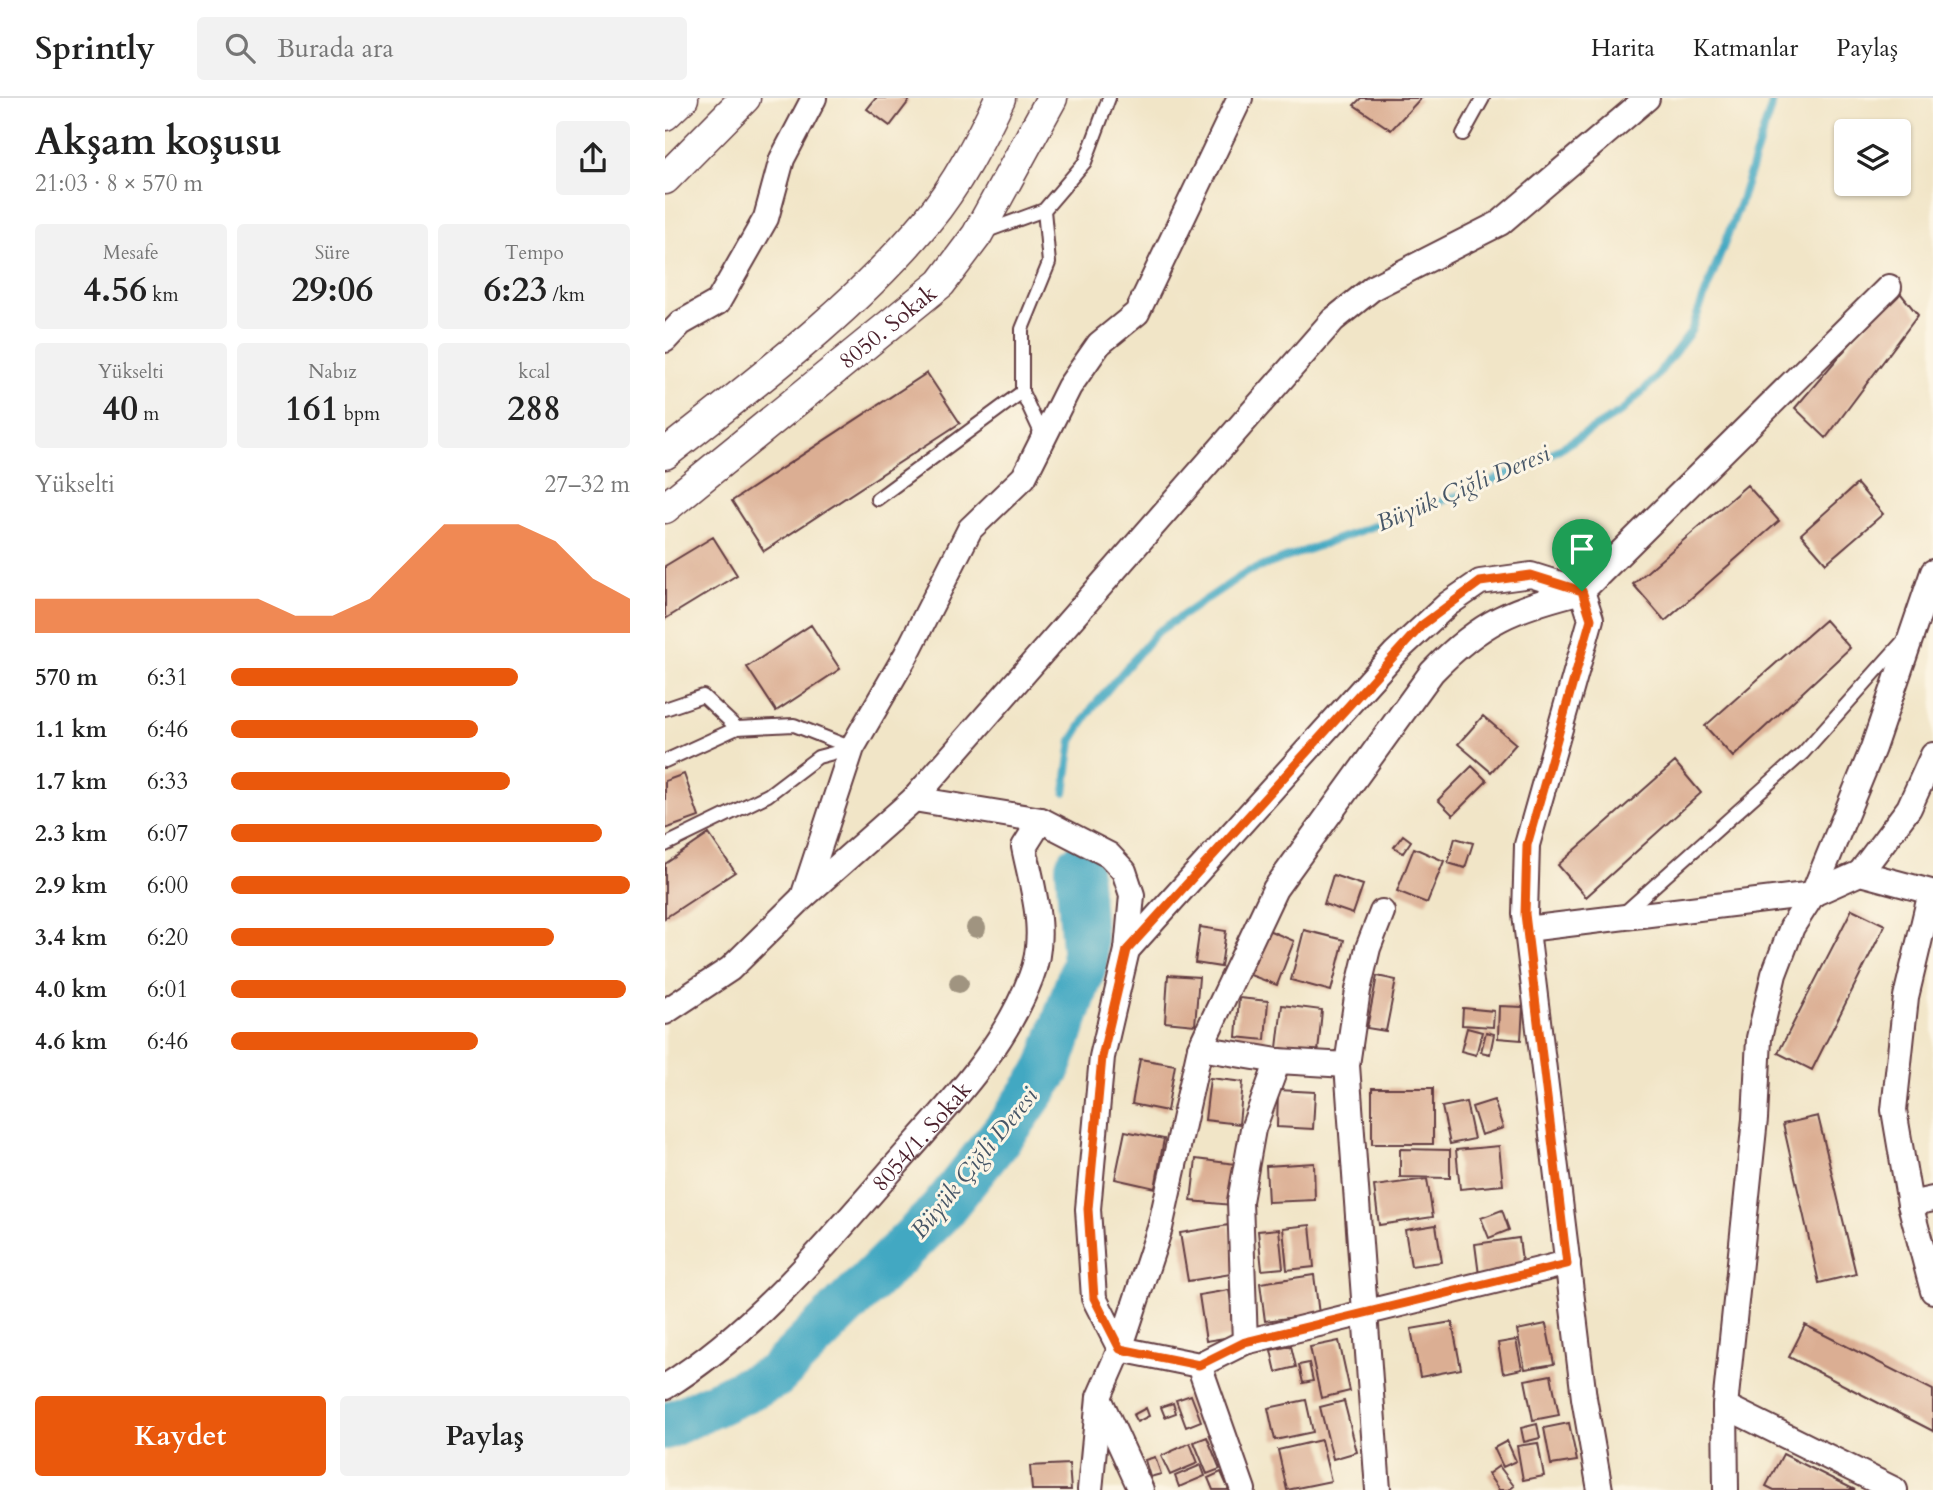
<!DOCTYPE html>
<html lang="tr">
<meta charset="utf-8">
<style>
body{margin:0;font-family:Cardo,serif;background:#f2f2f2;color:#222;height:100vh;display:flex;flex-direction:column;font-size:26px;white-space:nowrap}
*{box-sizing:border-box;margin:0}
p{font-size:23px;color:#767676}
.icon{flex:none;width:38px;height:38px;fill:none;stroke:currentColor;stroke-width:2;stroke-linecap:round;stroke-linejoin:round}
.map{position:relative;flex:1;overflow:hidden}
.sheet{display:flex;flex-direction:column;background:#fff;width:665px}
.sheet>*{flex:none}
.buttons{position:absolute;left:1169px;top:21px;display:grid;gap:14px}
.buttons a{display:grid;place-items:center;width:77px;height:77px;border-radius:7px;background:#fff;box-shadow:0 2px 5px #0004;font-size:35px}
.pin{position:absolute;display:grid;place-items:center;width:60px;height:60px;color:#fff;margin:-72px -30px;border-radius:50% 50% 50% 0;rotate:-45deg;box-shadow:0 0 7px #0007}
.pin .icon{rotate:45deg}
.round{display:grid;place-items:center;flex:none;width:74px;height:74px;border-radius:7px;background:#f2f2f2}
.overview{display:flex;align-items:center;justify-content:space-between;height:119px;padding:0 35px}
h1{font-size:38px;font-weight:800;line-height:52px}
.figures{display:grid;grid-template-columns:repeat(3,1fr);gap:10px;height:119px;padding:7px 35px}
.figures div{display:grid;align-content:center;border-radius:7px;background:#f2f2f2;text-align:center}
.figures b{font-size:35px;font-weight:800}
.figures small{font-size:19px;font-weight:400}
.figures p{font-size:19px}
.chart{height:196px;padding:14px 35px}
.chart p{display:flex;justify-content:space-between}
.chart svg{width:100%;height:126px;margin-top:7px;fill:#ea580c;opacity:.7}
.cta{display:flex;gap:14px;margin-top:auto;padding:14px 35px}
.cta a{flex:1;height:80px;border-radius:7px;background:#ea580c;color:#fff;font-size:28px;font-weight:800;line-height:80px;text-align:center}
.cta a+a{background:#f2f2f2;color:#222}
ul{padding:0 35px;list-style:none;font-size:23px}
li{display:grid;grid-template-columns:112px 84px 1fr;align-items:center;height:52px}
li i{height:18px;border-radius:9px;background:#ea580c}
header{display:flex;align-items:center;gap:42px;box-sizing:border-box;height:98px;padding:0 35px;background:#fff;border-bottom:2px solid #e0e0e0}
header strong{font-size:33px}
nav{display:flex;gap:38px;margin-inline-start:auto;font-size:24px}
.search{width:490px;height:63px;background:#f2f2f2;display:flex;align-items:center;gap:18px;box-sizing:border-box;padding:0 24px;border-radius:7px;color:#767676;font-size:26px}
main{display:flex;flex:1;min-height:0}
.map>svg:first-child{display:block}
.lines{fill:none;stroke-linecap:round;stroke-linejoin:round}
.stream{stroke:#42a8c2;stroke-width:8}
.river{stroke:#42a8c2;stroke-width:46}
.building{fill:#dbae93}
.service-casing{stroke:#633d42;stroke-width:16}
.minor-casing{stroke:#633d42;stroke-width:28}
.tertiary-casing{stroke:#633d42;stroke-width:33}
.service{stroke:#fff;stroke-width:12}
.minor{stroke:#fff;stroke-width:24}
.tertiary{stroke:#fff;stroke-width:30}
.tree{fill:#a09480}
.route-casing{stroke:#fff;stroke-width:14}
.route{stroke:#ea580c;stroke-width:9}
.labels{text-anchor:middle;stroke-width:6;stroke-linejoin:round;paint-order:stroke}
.street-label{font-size:23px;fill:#4a1f2b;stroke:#fcf5e5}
.water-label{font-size:24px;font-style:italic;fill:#475667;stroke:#fcf5e5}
</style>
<header>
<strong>Sprintly</strong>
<div class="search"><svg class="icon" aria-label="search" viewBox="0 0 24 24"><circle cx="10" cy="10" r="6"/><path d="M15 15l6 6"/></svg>Burada ara</div>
<nav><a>Harita</a><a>Katmanlar</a><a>Paylaş</a></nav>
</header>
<main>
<section class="sheet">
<div class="overview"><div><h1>Akşam koşusu</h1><p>21:03 · 8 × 570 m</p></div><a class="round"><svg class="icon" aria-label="share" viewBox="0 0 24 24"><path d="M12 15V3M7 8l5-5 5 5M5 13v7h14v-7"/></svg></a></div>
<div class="figures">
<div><p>Mesafe</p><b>4.56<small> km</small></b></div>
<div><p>Süre</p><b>29:06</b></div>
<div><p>Tempo</p><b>6:23<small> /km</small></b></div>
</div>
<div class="figures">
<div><p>Yükselti</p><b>40<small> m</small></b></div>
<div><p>Nabız</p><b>161<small> bpm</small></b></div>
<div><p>kcal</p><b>288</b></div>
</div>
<div class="chart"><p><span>Yükselti</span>27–32 m</p>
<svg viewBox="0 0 160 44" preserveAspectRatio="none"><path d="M0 44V32L10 32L20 32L30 32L40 32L50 32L60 32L70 38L80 38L90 32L100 19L110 6L120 6L130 6L140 12L150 25L160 32V44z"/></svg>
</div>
<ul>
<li><b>570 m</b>6:31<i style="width:72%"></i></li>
<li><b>1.1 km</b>6:46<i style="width:62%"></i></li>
<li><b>1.7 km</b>6:33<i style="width:70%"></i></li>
<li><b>2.3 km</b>6:07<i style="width:93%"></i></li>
<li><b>2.9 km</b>6:00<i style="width:100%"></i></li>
<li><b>3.4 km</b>6:20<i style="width:81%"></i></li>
<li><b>4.0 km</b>6:01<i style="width:99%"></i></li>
<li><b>4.6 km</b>6:46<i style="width:62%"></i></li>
</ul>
<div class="cta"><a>Kaydet</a><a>Paylaş</a></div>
</section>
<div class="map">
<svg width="1268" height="1392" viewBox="0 0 1268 1392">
<rect width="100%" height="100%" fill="#fcf5e5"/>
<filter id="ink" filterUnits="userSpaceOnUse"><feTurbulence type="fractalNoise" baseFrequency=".0143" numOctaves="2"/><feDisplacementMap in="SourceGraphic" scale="14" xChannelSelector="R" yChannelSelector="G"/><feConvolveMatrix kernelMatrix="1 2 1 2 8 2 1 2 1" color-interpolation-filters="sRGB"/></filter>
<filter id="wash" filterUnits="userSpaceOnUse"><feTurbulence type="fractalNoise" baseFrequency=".00686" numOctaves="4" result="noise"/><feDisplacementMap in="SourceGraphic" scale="28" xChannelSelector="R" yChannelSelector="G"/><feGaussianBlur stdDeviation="1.57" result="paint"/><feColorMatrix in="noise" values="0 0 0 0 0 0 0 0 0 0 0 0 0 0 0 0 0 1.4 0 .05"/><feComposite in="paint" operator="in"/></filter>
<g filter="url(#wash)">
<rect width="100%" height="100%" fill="#f1e5c7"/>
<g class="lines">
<path class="stream" d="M 400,694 L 407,643 L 427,610 L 491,535 L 582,474 L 799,395 L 879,360 L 956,314 L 987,284 L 1026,233 L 1075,105 L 1109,0"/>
<path class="river" d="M 0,1329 L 110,1278 L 275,1114 L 347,1024 L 383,972 L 420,864 L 413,769"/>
</g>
<g id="blocks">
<path class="building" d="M 211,0 L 239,0 L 244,3 L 225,28 L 202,11 Z
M 696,0 L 756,0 L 726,32 L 689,7 Z
M 1232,191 L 1253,217 L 1161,340 L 1130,310 Z
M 262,275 L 295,325 L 99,453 L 67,403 Z
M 1192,386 L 1218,416 L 1161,465 L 1136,436 Z
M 1082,387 L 1114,423 L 1000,523 L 968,486 Z
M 48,439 L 72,477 L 0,521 L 0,468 Z
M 1160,522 L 1185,550 L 1068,659 L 1040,628 Z
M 146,527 L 175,571 L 111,613 L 82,569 Z
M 818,618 L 851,646 L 826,674 L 793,646 Z
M 1010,664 L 1036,695 L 921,799 L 893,767 Z
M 807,668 L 822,683 L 788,717 L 773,702 Z
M 19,676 L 34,719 L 0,731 L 0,683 Z
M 44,736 L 70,774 L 0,820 L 0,766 Z
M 738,737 L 746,743 L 738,755 L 729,749 Z
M 790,740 L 808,745 L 800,770 L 783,765 Z
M 749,750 L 779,763 L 762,805 L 732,793 Z
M 668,777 L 698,787 L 688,816 L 659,806 Z
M 1187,811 L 1220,827 L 1147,972 L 1113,955 Z
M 535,829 L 561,833 L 556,869 L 530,865 Z
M 603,832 L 629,843 L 612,887 L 585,877 Z
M 639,832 L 679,842 L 666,893 L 626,882 Z
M 503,877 L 534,879 L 530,927 L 500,924 Z
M 712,878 L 731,882 L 721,933 L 702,930 Z
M 574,900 L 603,903 L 600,942 L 571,939 Z
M 617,907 L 657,912 L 653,954 L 612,950 Z
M 834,908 L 858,909 L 856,942 L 833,940 Z
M 798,910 L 829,913 L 828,929 L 797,927 Z
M 802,930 L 817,934 L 811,957 L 796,953 Z
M 821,934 L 829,936 L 825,956 L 816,954 Z
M 475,961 L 510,967 L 502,1013 L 467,1006 Z
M 545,980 L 578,984 L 574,1026 L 540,1022 Z
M 707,990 L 768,990 L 768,1046 L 707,1046 Z
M 613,992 L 650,994 L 648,1031 L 612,1029 Z
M 829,1002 L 838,1030 L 816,1037 L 807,1009 Z
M 801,1004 L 809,1041 L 785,1046 L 777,1009 Z
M 1153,1018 L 1191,1176 L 1154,1185 L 1118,1026 Z
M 460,1033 L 499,1041 L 490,1090 L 450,1081 Z
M 834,1048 L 838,1087 L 795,1091 L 791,1052 Z
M 735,1051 L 785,1052 L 785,1080 L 735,1079 Z
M 531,1061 L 571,1066 L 567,1107 L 526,1103 Z
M 649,1065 L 650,1102 L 603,1104 L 601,1068 Z
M 762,1081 L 768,1119 L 714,1127 L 709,1088 Z
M 837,1112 L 844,1132 L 824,1140 L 816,1120 Z
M 564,1127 L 572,1175 L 523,1183 L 515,1135 Z
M 645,1127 L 649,1169 L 622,1172 L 618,1130 Z
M 771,1127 L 777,1164 L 746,1168 L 740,1132 Z
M 614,1131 L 618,1170 L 597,1172 L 593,1133 Z
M 854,1140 L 858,1171 L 814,1177 L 810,1146 Z
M 649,1177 L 654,1216 L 600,1223 L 595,1185 Z
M 564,1192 L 572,1238 L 541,1243 L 534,1197 Z
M 787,1224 L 796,1271 L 755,1279 L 746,1231 Z
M 881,1226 L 889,1266 L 860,1271 L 852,1232 Z
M 1140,1227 L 1268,1292 L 1268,1333 L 1124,1259 Z
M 851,1242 L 857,1271 L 838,1275 L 833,1245 Z
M 674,1243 L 685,1293 L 656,1300 L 645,1249 Z
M 626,1248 L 631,1269 L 611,1274 L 606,1252 Z
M 644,1265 L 648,1283 L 638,1285 L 634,1267 Z
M 886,1277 L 894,1317 L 868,1322 L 860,1282 Z
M 526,1297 L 536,1323 L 521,1329 L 511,1302 Z
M 641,1302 L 648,1334 L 610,1342 L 603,1310 Z
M 679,1303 L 692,1354 L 668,1361 L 655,1309 Z
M 508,1305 L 511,1315 L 500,1319 L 496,1309 Z
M 481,1310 L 484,1318 L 472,1324 L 468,1317 Z
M 904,1325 L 912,1363 L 886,1367 L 879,1330 Z
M 872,1326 L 875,1340 L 859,1344 L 856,1330 Z
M 542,1339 L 555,1371 L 542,1376 L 529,1344 Z
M 656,1342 L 666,1383 L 622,1392 L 613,1352 Z
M 842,1343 L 851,1363 L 838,1369 L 829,1350 Z
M 525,1345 L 533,1365 L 505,1377 L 496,1358 Z
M 873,1345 L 879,1378 L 858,1382 L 852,1348 Z
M 1118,1356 L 1190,1392 L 1109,1392 L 1101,1388 Z
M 490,1359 L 496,1376 L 485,1379 L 480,1362 Z
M 404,1366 L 406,1392 L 367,1392 L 365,1368 Z
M 536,1367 L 540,1378 L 514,1389 L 510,1378 Z
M 834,1368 L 849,1388 L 844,1392 L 834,1392 L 823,1376 Z
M 556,1374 L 564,1392 L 548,1392 L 543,1380 Z"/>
</g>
</g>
<g filter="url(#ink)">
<use href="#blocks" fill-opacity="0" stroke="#633d42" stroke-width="2"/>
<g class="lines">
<g class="service-casing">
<path id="service" d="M 798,36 L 818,0
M 319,134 L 379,112 L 420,64 L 444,0
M 377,337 L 357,294 L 357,231 L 384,165 L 379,112
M 212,401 L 357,294
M 0,611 L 38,598 L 72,630 L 129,627 L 187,650
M 0,663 L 72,630
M 0,747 L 103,697 L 153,659 L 187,650
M 959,815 L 1138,655 L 1239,542"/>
</g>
<g class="minor-casing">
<g id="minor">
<path d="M 0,242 L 16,225 L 53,204 L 101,120 L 117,61 L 149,0"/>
<path d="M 249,701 L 376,722 L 444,757 L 459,773 L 467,797 L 462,852 L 437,959 L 423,1111 L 429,1200 L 455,1251 L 434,1299 L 425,1392"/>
<path d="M 1195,775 L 1244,710 L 1268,657"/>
<path d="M 138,799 L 187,650 L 241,557 L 305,431 L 359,379 L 404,289 L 434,246 L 472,215 L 575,0"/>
<path d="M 862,831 L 1148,796 L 1195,775 L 1266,794 L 1241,899 L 1229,1012 L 1245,1106 L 1268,1193"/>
<path d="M 462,852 L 730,555 L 783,506 L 815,484 L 866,477 L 917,493 L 926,521 L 862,747 L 860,816 L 919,1300 L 935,1392"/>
<path d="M 0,914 L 65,871 L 137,800 L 249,701 L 668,222 L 709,189 L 835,125 L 982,0"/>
<path d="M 535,950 L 613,963 L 682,967"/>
<path d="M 1245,1106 L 1268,1101"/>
<path d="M 903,1165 L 580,1244 L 534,1267 L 455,1251 L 495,1130 L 535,950 L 610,791 L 767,574 C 816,523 849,510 917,493 L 1224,189"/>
<path d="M 580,1244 L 575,1103 L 588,1031 L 613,963"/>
<path d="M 534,1267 L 578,1392"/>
<path id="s1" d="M 0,1289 C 91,1232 160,1148 230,1068 C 281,1010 338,953 366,879 C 383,836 368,793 359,749 L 376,722"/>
<path d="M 434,1300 L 476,1392"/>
<path d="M 1060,1308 L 1230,1392"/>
<path d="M 713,1392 L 682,967 L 693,892 L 703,850 L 717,814"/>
<path d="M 1061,1392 L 1060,1308 L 1090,1021 L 1094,940 L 1109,876 L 1127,829 L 1148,796 L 1208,650 L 1268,474"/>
</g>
</g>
<g class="tertiary-casing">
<g id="tertiary">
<path d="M 0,17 L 18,0"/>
<path d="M 0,81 L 80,0"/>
<path d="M 0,356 C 91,284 187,213 262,123 C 292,87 315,42 335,0"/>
<path id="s2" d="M 0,410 L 276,185 L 312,137 L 387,0"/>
</g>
</g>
<use href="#service" class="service"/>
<use href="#minor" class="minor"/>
<use href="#tertiary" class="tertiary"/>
</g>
<g class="tree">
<circle cx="311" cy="830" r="10"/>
<circle cx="294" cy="885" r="10"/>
</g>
</g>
<g class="lines" filter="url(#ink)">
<g class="route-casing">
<path id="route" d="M 866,477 L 917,493 L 926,521 L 862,747 L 860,816 L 902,1166 L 580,1244 L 534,1267 L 455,1251 L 429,1200 L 423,1111 L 437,959 L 462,852 L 757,527 L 815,484 Z"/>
</g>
<use href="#route" class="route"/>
</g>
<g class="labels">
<g class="street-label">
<text dy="8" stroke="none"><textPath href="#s2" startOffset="287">8050. Sokak</textPath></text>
<text dy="8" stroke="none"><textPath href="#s1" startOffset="360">8054/1. Sokak</textPath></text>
</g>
<g class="water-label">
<text transform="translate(798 390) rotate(-23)" y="8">Büyük Çiğli Deresi</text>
<text transform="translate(309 1065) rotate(-51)" y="8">Büyük Çiğli Deresi</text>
</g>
</g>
</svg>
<div class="buttons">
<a><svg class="icon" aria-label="layers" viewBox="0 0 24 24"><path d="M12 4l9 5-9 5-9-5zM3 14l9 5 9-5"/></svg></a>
</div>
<div class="pin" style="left:917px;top:493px;background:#1e9e55"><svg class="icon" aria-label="arrive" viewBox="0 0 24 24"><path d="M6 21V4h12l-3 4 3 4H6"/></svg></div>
</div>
</main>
